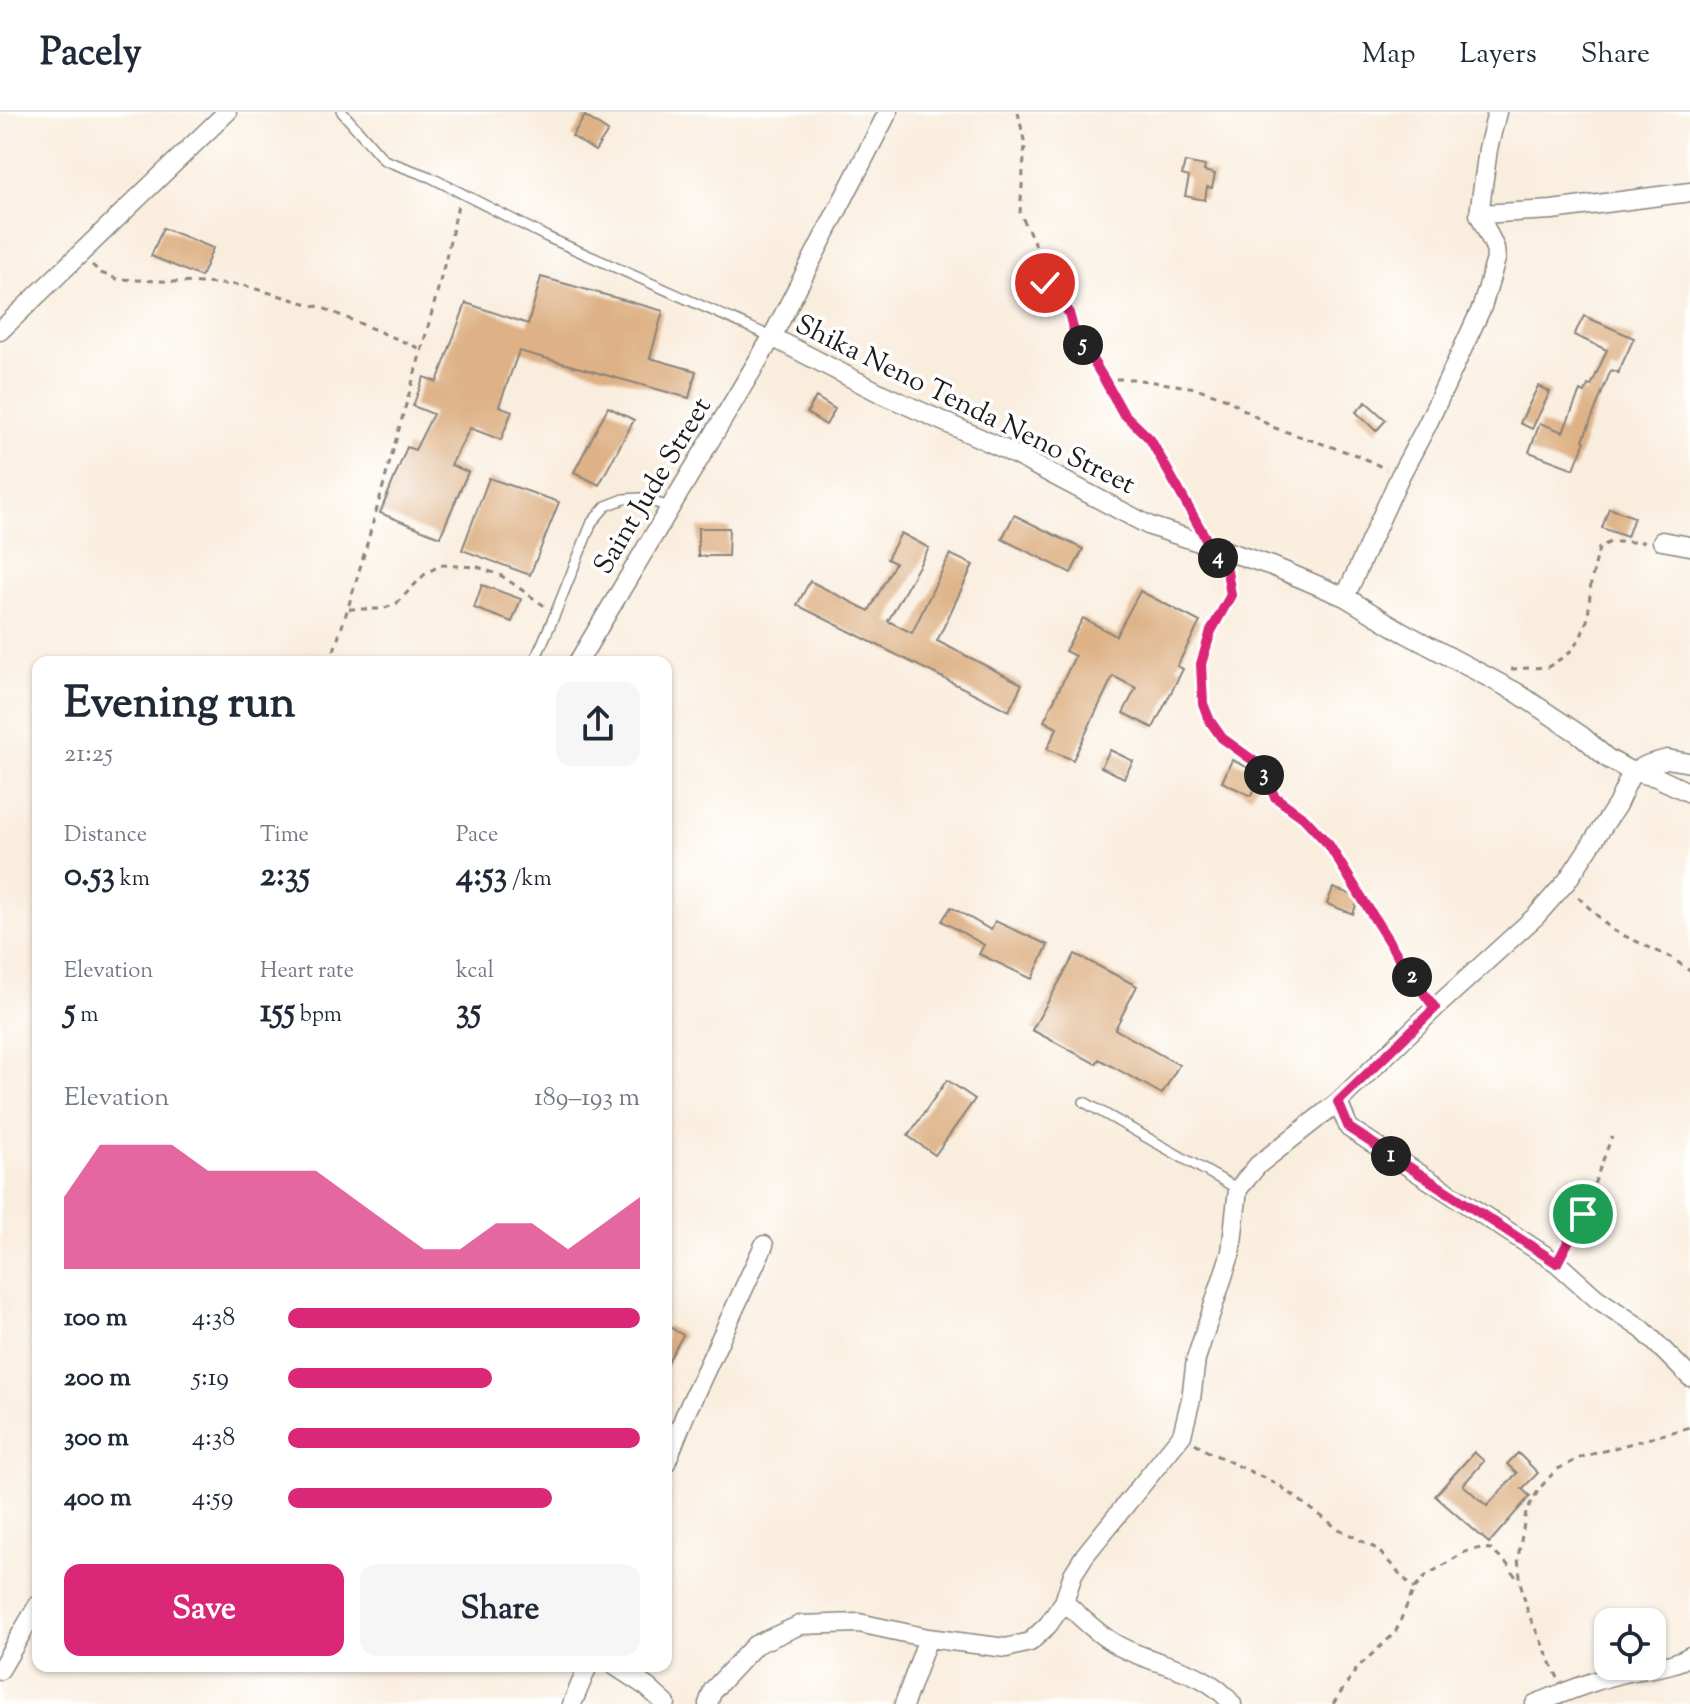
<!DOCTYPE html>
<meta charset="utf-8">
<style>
body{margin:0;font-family:"Sorts Mill Goudy",serif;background:#f6f6f7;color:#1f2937;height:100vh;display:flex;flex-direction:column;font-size:30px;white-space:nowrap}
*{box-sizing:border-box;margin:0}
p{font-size:26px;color:#747a83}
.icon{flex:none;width:44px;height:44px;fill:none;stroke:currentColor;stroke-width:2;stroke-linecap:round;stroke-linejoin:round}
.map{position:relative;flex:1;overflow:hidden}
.details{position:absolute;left:32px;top:544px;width:640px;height:1016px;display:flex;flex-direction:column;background:#fff;border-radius:16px;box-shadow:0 2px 6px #0004}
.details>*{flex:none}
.fabs{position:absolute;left:1594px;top:1496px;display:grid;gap:16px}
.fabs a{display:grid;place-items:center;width:72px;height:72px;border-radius:16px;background:#fff;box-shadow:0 2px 6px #0004;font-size:40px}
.pin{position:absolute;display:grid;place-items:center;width:68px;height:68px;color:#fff;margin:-34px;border:4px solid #fff;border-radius:50%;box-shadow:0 2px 8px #0007}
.km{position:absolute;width:40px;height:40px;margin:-20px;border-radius:50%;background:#222;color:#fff;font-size:22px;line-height:40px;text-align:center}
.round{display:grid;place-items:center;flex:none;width:84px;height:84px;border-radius:16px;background:#f6f6f7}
.head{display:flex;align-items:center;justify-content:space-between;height:136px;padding:0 32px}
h1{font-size:44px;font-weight:700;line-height:60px}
.stats{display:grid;grid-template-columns:repeat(3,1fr);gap:12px;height:136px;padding:8px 32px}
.stats div{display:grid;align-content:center}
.stats b{font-size:34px;font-weight:700}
.stats small{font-size:22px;font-weight:400}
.stats p{font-size:22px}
.chart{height:224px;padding:16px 32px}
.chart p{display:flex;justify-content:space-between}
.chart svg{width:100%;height:144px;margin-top:8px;fill:#db2777;opacity:.7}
.button{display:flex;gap:16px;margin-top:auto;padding:16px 32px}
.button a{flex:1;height:92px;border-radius:16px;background:#db2777;color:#fff;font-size:32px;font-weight:700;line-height:92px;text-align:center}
.button a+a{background:#f6f6f7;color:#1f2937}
ul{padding:0 32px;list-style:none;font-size:26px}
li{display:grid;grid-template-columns:128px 96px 1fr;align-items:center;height:60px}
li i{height:20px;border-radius:10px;background:#db2777}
header{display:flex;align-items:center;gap:48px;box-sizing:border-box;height:112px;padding:0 40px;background:#fff;border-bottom:2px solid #e0e1e3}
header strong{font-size:38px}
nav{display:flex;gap:44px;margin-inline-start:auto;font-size:28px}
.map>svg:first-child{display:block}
.building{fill:#deb286}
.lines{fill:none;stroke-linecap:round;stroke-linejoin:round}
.lane-casing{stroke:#8a847c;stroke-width:12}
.street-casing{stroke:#8a847c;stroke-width:21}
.path{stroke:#8a847c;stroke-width:3;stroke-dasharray:6 6;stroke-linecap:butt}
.lane{stroke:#fff;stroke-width:9}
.street{stroke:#fff;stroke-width:18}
.route-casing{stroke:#fff;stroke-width:16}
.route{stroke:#db2777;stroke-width:10}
.labels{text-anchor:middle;stroke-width:7;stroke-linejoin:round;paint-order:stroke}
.street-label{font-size:28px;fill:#1c1c1c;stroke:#fff}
</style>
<header>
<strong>Pacely</strong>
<nav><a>Map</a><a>Layers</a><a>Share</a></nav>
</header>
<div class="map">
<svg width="1690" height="1592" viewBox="0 0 1690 1592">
<rect width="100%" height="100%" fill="#fff"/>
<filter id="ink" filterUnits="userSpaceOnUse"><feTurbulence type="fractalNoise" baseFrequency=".0125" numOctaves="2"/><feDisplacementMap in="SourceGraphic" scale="16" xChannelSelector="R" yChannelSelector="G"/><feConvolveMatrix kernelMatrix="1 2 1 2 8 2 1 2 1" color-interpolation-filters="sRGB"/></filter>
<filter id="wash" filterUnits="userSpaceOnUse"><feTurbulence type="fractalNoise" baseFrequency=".006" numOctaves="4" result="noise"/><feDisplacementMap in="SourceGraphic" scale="32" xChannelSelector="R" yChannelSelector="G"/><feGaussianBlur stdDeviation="1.8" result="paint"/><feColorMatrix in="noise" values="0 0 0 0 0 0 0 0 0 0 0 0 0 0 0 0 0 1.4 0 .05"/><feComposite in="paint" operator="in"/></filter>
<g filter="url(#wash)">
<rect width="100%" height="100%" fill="#f9eddd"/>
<g id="blocks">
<path class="building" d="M 585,4 L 608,19 L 595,39 L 572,24 Z
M 1185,50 L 1205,54 L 1204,59 L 1215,62 L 1212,76 L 1207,75 L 1205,88 L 1185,84 L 1189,65 L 1182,63 Z
M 163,116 L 213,136 L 201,165 L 151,144 Z
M 541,165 L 663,199 L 650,246 L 696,259 L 689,286 L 519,239 L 499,294 L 512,299 L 501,328 L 470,316 L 451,353 L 468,360 L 440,425 L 380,401 L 407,335 L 415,338 L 433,302 L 413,294 L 424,265 L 437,270 L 466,191 L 528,212 Z
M 1584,204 L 1634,226 L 1618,261 L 1611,258 L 1583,328 L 1585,329 L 1574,357 L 1529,340 L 1540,311 L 1563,320 L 1580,279 L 1585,281 L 1588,273 L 1591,274 L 1607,238 L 1574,223 Z
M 1538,274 L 1550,280 L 1532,317 L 1520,311 Z
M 816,285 L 835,297 L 826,313 L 807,301 Z
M 1366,290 L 1386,308 L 1376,319 L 1356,300 Z
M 608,295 L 634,308 L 599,373 L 574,360 Z
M 489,366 L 559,390 L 530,463 L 462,438 Z
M 1609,396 L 1634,405 L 1627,425 L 1602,416 Z
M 1014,403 L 1083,437 L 1071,461 L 1002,427 Z
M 698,416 L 729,416 L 728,444 L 698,444 Z
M 901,421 L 929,436 L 888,509 L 912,521 L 950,442 L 973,453 L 937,529 L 1022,572 L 1009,599 L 797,493 L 810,469 L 869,499 L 895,451 L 887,447 Z
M 482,473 L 521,487 L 512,510 L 474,496 Z
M 1140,479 L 1200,510 L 1177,554 L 1183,557 L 1153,616 L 1123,601 L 1136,576 L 1113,564 L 1073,648 L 1047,637 L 1057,616 L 1044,609 L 1075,544 L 1065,539 L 1083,506 L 1116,524 Z
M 1110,638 L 1133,649 L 1124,666 L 1101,655 Z
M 1232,648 L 1262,662 L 1251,684 L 1222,670 Z
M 1333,776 L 1359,785 L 1353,802 L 1327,792 Z
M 951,795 L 991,818 L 995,809 L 1048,833 L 1032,867 L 979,842 L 984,833 L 942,809 Z
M 1075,842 L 1137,874 L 1115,917 L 1179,953 L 1162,982 L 1099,947 L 1096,952 L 1032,918 Z
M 947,968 L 975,987 L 935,1043 L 908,1024 Z
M 666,1213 L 683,1223 L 666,1253 Z
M 1474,1340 L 1484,1349 L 1463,1373 L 1487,1394 L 1517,1361 L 1507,1352 L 1518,1341 L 1538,1361 L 1522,1377 L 1530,1384 L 1489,1431 L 1435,1384 Z"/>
</g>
</g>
<g filter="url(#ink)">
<use href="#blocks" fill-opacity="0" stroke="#8a847c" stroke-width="2"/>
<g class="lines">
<g class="lane-casing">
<path id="lane" d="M 342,0 L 384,48 L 430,65 L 547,125 L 772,225
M 534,550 L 555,502 L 592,410 L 606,394 L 624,387 L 640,386 L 670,395
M 1084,990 L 1238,1077"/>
</g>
<g class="street-casing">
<path id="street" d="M 1479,102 L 1552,98 L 1690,80
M 0,219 L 227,0
M 772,225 L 880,281 L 1002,336 L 1150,414 L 1272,454 L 1345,485 L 1403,520 L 1516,580 L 1582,624 L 1607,646 L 1632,660 L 1656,665 L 1690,681
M 1662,429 L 1690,434
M 1345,485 L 1400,364 L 1427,313 L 1482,195 L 1496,147 L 1495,136 L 1479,102 L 1488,37 L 1497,0
M 578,550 L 772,225 L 888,0
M 1338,990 L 1349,1016 L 1557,1151 L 1596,1186 L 1642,1217 L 1690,1265
M 666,1351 L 685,1303 L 764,1133
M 1064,1490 C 1081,1505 1097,1522 1117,1533 C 1156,1555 1204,1555 1232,1592
M 615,1554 L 647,1575 L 666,1592
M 0,1558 L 38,1493
M 572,1592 L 588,1554
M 708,1592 L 713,1578 L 755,1533 L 800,1513 L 859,1511 L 928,1526 L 1006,1536 L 1030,1530 L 1048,1513 L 1064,1490 L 1073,1462 L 1085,1443 L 1182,1323 L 1191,1287 L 1196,1247 L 1231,1140 L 1238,1077 L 1258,1053 L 1338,990 L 1435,896 L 1536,804 L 1567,769 L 1617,693 L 1632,660 L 1649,652 L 1667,647 L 1690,651
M 904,1592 L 928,1526
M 1535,1592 C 1563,1581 1593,1568 1624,1561 C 1646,1556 1670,1556 1690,1544"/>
</g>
<path class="path" d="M 1018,0 L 1025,33 L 1020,101 L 1040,142 L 1045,171 L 1069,201 L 1073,216 L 1123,301 L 1150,327 L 1198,413
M 92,153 L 101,161 L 117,167 L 242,173 L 323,196 L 421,237
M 1104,267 L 1133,267 L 1196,276 L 1227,287 L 1272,315 L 1359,344 L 1386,357
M 1225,456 L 1231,483 L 1211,519 L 1201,552 L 1203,592 L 1210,609 L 1222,626 L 1258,652 L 1275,685 L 1304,706 L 1329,733 L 1407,859 L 1426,884
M 349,497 L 383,497 L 397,491 L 424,463 L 440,453 L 478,455 L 502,464 L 546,495
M 330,550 C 357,473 377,395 399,317 C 420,243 442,169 458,93
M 1511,557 L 1548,555 L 1568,542 L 1580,527 L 1588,506 L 1591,470 L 1599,436 L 1610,430 L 1644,430
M 1578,785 L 1612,818 L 1672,846 L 1690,859
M 1564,1137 L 1583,1102 L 1612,1024
M 1195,1331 L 1207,1339 L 1279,1373 L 1337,1416 L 1377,1437 L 1414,1477
M 1558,1566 L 1528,1501 L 1521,1473 L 1518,1446 L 1526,1400 L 1539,1377 L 1556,1358 L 1582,1345 L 1690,1315
M 1333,1592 L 1358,1555 L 1395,1521 L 1414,1477 L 1427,1463 L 1465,1440 L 1481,1436 L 1490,1437 L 1508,1453 L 1519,1470"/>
<use href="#lane" class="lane"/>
<use href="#street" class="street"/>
</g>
</g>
<g class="lines" filter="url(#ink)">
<g class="route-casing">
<path id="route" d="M 1045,171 L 1069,201 L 1073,216 L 1104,267 L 1123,301 L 1150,327 L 1210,434 L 1227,459 L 1231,483 L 1211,519 L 1201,552 L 1203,592 L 1210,609 L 1222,626 L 1258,652 L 1275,685 L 1304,706 L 1329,733 L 1407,859 L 1435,896 L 1338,990 L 1349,1016 L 1557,1151 L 1583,1102"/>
</g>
<use href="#route" class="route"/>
</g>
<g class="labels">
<g class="street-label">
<text transform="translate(966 291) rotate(26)" y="10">Shika Neno Tenda Neno Street</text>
<text transform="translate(651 373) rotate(-59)" y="10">Saint Jude Street</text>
</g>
</g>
</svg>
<div class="fabs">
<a><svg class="icon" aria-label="locate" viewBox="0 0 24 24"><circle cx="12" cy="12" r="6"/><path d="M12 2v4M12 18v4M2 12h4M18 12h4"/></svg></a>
</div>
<div class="pin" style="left:1583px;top:1102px;background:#1e9e55"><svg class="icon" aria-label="arrive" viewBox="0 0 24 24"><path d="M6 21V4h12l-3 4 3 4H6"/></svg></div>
<div class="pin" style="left:1045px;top:171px;background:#d93025"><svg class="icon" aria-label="check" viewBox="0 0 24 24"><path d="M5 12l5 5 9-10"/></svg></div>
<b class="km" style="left:1391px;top:1044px">1</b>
<b class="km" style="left:1412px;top:865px">2</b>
<b class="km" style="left:1264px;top:663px">3</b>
<b class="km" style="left:1218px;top:446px">4</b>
<b class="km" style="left:1083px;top:233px">5</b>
<section class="details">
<div class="head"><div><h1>Evening run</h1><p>21:25</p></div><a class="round"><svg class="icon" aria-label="share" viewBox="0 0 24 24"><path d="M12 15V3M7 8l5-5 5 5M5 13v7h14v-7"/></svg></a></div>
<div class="stats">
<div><p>Distance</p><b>0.53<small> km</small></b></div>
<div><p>Time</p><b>2:35</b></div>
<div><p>Pace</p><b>4:53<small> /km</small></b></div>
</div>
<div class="stats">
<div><p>Elevation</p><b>5<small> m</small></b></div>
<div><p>Heart rate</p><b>155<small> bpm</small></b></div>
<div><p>kcal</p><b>35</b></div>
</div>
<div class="chart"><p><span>Elevation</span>189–193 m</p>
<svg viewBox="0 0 160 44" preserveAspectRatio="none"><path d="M0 44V22L10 6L20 6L30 6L40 14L50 14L60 14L70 14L80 22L90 30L100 38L110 38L120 30L130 30L140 38L150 30L160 22V44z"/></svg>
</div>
<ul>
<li><b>100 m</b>4:38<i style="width:100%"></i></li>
<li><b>200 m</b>5:19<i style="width:58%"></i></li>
<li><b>300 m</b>4:38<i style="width:100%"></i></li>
<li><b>400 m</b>4:59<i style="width:75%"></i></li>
</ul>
<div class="button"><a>Save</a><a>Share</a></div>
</section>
</div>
